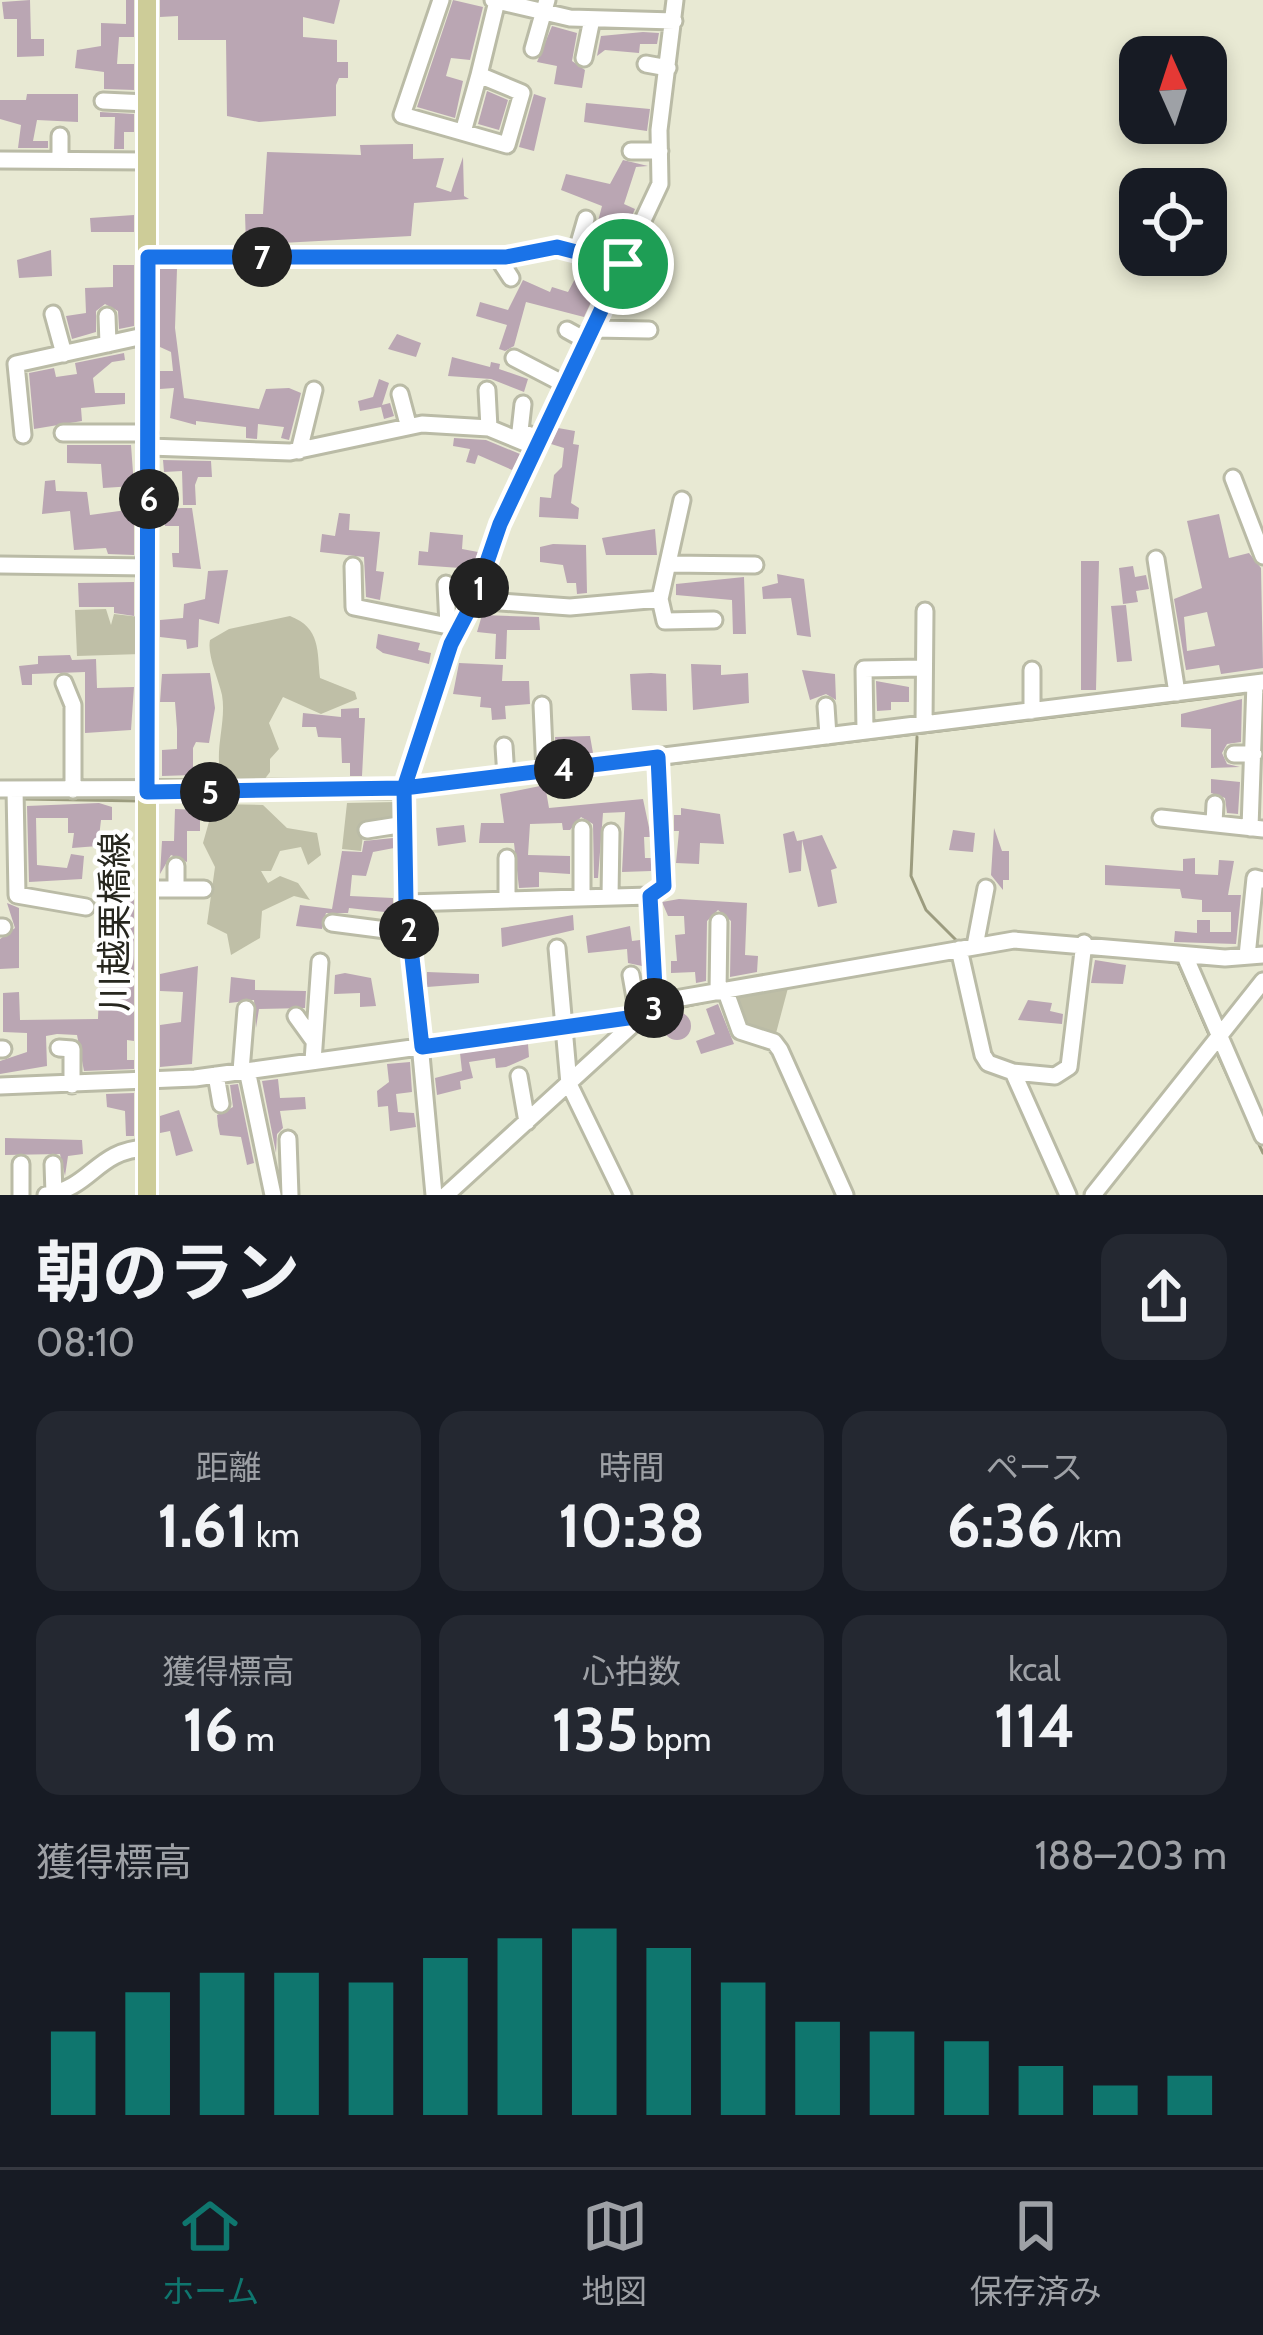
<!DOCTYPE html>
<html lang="ja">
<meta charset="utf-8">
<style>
body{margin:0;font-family:Cabin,"Noto Sans JP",sans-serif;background:#242831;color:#f1f3f6;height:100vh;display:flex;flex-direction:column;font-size:45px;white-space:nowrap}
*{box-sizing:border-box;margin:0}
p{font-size:39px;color:#9ea1a6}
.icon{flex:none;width:66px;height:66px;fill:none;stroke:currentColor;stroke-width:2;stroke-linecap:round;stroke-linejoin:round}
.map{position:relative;height:1195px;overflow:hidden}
.side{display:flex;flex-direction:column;background:#171b24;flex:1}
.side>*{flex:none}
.needle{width:78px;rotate:357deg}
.tools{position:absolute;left:1119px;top:36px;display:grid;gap:24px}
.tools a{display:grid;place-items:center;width:108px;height:108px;border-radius:24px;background:#171b24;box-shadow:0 6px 18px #0003;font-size:60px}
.pin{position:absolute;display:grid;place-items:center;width:102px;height:102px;color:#fff;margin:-51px;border:6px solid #fff;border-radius:50%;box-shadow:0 3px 12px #0007}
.km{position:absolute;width:60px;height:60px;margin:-30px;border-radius:50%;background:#222;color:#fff;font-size:33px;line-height:60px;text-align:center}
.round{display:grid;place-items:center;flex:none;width:126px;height:126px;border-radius:24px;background:#242831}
.overview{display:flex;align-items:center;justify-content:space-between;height:204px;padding:0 36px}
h1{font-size:66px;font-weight:700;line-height:90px}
.stats{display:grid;grid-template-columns:repeat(3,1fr);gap:18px;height:204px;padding:12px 36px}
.stats div{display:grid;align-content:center;border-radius:24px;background:#242831;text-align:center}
.stats b{font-size:60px;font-weight:700}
.stats small{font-size:33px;font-weight:400}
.stats p{font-size:33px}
.chart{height:336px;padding:24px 36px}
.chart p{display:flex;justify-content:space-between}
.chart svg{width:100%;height:216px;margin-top:12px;stroke:#0f766e;stroke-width:6}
.tabs{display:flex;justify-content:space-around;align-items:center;height:168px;border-top:3px solid #363941;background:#171b24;font-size:33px;color:#9ea1a6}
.tabs a{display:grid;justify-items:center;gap:6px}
.tabs .current{color:#0f766e}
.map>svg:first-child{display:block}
.green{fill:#bfbfa7}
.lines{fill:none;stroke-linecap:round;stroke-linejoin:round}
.stream{stroke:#9c9c7f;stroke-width:3}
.building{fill:#baa6b3;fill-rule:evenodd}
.minor-casing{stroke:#babba6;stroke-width:21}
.major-casing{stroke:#fff;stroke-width:24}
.minor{stroke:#fff;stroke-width:15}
.major{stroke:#cdcc98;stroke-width:18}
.route-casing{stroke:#fff;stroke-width:24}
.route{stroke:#1a73e8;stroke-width:15}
.labels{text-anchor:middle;stroke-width:9;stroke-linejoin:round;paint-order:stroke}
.street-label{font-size:36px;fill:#27271f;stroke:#fff}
</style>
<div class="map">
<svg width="1263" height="1195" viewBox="0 0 1263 1195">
<rect width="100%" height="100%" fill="#e8e9d3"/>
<path class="green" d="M 106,609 L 111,625 L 114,614 L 140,617 L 141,654 L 77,656 L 75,610 Z
M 290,616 C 321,628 317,651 320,678 L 355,692 L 357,699 L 321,714 L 283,697 L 269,723 L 279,749 L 270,759 L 270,772 L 264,780 L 223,780 C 212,755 227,723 222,695 C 218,678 207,655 210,640 L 229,629 Z
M 397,802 L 398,820 L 364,828 L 361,851 L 342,849 L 347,803 Z
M 214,804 L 263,805 L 287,828 L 317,833 L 321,855 L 308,865 L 301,847 L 280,851 L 271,871 L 261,871 L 268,883 L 280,876 L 298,883 L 310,900 L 294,896 L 262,911 L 260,938 L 231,955 L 227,934 L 207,924 L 215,867 L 203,843 Z
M 788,988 L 775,1037 L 740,1026 L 733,998 Z"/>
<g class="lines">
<path class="stream" d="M 917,737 L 911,876 L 926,910 L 960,944
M 663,765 L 1249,693
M 413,797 L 654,766
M 24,799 L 140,801
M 155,800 L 398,799
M 1143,958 L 1178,963 L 1210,1037
M 799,985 L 860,974
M 669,1010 L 725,998
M 1216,1051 L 1247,1118
M 578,1086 L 633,1035
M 1256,1138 L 1263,1153
M 458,1195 L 567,1096"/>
</g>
<path class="building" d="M 30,0 L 31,39 L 44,39 L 44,56 L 17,57 L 17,19 L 4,19 L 2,2 Z
M 126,0 L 134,0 L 134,37 L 119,37 L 117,64 L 134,64 L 134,90 L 104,89 L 104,72 L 75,68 L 77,50 L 101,46 L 101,23 L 126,24 Z
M 160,0 L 340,0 L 334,24 L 303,17 L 303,37 L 337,40 L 337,62 L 348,62 L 348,78 L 339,78 L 336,85 L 336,116 L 259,122 L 227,116 L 226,40 L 178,40 L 178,16 L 160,17 Z
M 453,0 L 483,7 L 470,60 L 451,58 L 446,76 L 463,81 L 455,118 L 417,107 Z
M 552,26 L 577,33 L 572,61 L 585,70 L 582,88 L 554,84 L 557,66 L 537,62 Z
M 643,32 L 659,33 L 657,44 L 640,44 L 639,53 L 605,50 L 597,56 L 601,36 Z
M 487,91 L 508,100 L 499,130 L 478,124 Z
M 27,94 L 78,94 L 78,122 L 37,120 L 33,141 L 48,141 L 48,148 L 18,148 L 21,125 L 0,119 L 0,100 L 26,100 Z
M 534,94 L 546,98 L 534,151 L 519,147 Z
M 586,103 L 650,109 L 647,131 L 584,122 Z
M 100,112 L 134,114 L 134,132 L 124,132 L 124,149 L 114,149 L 115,117 L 100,117 Z
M 413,144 L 413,159 L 444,158 L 436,187 L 451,192 L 463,157 L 464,196 L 469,199 L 414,203 L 411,236 L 246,245 L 245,214 L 263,214 L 267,152 L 361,155 L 360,145 Z
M 623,160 L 648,166 L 636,167 L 624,204 L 635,209 L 631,218 L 620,213 L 613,230 L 597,225 L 602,206 L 561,190 L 566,174 L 610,184 Z
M 134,215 L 134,232 L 91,232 L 90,218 Z
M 51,250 L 52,276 L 19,278 L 17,260 Z
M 113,265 L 134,265 L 134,326 L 119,329 L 118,311 L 105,304 L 96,311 L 96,332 L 72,339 L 66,316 L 86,313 L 85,288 L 113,287 Z
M 160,269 L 177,269 L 175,328 L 184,398 L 259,409 L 266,389 L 289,388 L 301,393 L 289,440 L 281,438 L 284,427 L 258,424 L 257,439 L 246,438 L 246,427 L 196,421 L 196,425 L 170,418 L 174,388 L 160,389 L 160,371 L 173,371 L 171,352 L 160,347 Z
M 576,277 L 598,287 L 584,317 L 526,302 L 514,346 L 505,351 L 499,349 L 507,325 L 476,316 L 480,302 L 508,310 L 523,280 L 550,292 L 552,287 L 568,292 Z
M 397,334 L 421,343 L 416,357 L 388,349 Z
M 124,353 L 125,360 L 112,362 L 93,378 L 95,393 L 125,393 L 125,404 L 81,408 L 82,421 L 34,429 L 29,373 L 54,368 L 56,377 L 77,374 L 75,363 Z
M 452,357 L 490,367 L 491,362 L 500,364 L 499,369 L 528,379 L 524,392 L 491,379 L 448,376 Z
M 379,379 L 389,383 L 382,405 L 390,403 L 394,416 L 384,419 L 381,407 L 360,411 L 358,401 L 373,397 Z
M 558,428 L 575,431 L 573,444 L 579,445 L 571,503 L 579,508 L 578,519 L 539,517 L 540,497 L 551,498 L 554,475 L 562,467 L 564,448 L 551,444 Z
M 454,438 L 486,440 L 520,454 L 512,470 L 478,455 L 475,464 L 466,462 L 470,449 L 453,446 Z
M 67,445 L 131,445 L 134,486 L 103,488 L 101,464 L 67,463 Z
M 163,460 L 211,461 L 212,477 L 198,477 L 195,485 L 196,505 L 183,505 L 182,471 L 164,472 Z
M 55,480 L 56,491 L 87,492 L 90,515 L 134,509 L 134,555 L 108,554 L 106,548 L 74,550 L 70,511 L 42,514 L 45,481 Z
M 181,508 L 192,508 L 201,569 L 173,567 L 172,553 L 179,553 L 179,526 L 165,526 L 165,510 Z
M 339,513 L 350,514 L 349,530 L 380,532 L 376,571 L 384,572 L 380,600 L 366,597 L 364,557 L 320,552 L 322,534 L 335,536 Z
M 1219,514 L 1229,558 L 1249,553 L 1261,568 L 1263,668 L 1221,674 L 1219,665 L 1186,670 L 1174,599 L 1202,588 L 1187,521 ZM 1207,612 L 1215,646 L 1187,651 L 1184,617 Z
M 655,529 L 657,555 L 606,555 L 602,538 Z
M 430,532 L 463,535 L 462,549 L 478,552 L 459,603 L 460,568 L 418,565 L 419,551 L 428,552 Z
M 553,544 L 586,545 L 587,593 L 577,594 L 576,583 L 567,583 L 563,565 L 540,562 L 540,547 Z
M 1081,561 L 1099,561 L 1096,690 L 1081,690 Z
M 1133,566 L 1135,577 L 1146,575 L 1149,589 L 1136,591 L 1138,602 L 1123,604 L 1119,568 Z
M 228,570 L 219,624 L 199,619 L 198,647 L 187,649 L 186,640 L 160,637 L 160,620 L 183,618 L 184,604 L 205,599 L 208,571 Z
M 777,574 L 804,579 L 811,637 L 797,635 L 791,598 L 763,599 L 762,587 L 778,583 Z
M 744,577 L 746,634 L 733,634 L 732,600 L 676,595 L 676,584 Z
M 134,582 L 134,616 L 114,613 L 114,607 L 79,607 L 78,583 Z
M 1126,605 L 1132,661 L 1117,662 L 1111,606 Z
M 482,615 L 539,617 L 540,630 L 507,630 L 506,659 L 495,659 L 496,634 L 477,632 Z
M 378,634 L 420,643 L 418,650 L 431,653 L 429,664 L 383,653 L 376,648 Z
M 70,655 L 72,660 L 96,659 L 97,688 L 134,687 L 131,730 L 85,733 L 85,672 L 32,674 L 32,685 L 22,685 L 19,666 L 38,664 L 38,656 Z
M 459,663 L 503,665 L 502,681 L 529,681 L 530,704 L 505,706 L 506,719 L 492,720 L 491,708 L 480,707 L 481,697 L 453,694 Z
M 691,664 L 721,665 L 721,675 L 748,673 L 749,703 L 693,710 Z
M 802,670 L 835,674 L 836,700 L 826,694 L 810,700 Z
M 210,673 L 215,708 L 209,743 L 196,742 L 193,748 L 193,775 L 162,776 L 162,750 L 177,749 L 177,729 L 175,702 L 160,702 L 162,674 Z
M 651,673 L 666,674 L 667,711 L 632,710 L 630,674 Z
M 876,681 L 909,687 L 909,702 L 891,702 L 891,710 L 877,711 Z
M 1242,699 L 1241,742 L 1227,744 L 1222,753 L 1227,764 L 1240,767 L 1211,768 L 1211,729 L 1181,727 L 1181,714 Z
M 359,708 L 359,718 L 365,718 L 362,776 L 350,776 L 350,763 L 342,763 L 341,738 L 318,737 L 316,727 L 302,727 L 303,713 L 341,717 L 341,709 Z
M 590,736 L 593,753 L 565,756 L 564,750 L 556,751 L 555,737 Z
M 1211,779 L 1240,782 L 1238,814 L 1227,813 L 1225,798 L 1211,793 Z
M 545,785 L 549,808 L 643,799 L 651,837 L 644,837 L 645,858 L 651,858 L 651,871 L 622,872 L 625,812 L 603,813 L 598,878 L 594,878 L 593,824 L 581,817 L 570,830 L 563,830 L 562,823 L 530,824 L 528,855 L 570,856 L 570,874 L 539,872 L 539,887 L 519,888 L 514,843 L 479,843 L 481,823 L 504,823 L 500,794 Z
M 99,803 L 112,807 L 112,820 L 101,820 L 98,846 L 72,848 L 74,833 L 68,833 L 68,818 L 36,818 L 37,865 L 67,868 L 71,854 L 84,856 L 82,879 L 29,882 L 27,806 Z
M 681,808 L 720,814 L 724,844 L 700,843 L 699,864 L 676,863 L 679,831 L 674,831 L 674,815 L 681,815 Z
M 175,809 L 200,810 L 200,831 L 187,831 L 187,862 L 171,855 L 160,874 L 162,841 L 174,841 Z
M 464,825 L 466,842 L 438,846 L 436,828 Z
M 994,828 L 1002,851 L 1009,851 L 1009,880 L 1003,880 L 1003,890 L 991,875 Z
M 953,830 L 975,833 L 973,852 L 949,850 Z
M 794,831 L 797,841 L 802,840 L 801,871 L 789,873 L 783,834 Z
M 822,835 L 837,868 L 831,870 L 837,903 L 818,907 L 802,840 Z
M 393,838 L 394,848 L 373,852 L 366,876 L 352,875 L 350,896 L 393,898 L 393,913 L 349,908 L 348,913 L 326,913 L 322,929 L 296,926 L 300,905 L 332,909 L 342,851 L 362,852 L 364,841 Z
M 1195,858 L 1195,874 L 1218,875 L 1219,860 L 1234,861 L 1228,895 L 1241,895 L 1236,944 L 1174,942 L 1175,931 L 1197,933 L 1197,920 L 1210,920 L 1210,932 L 1231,932 L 1231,912 L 1202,912 L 1202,900 L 1182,898 L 1180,889 L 1105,885 L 1105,865 L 1183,871 L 1183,859 Z
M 128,889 L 134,889 L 134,1041 L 127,1040 L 127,1060 L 134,1060 L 134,1069 L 84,1071 L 77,1035 L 57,1034 L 46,1036 L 47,1066 L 0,1074 L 0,1061 L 27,1052 L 27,1033 L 3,1032 L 3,993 L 19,992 L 20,1020 L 98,1019 L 100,964 L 127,964 L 126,938 L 108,937 L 102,923 L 111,906 L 127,908 Z
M 679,899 L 747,903 L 745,955 L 758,956 L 757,972 L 730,977 L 731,921 L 718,910 L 707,921 L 706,981 L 696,983 L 695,972 L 671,973 L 671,961 L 677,961 L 675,935 L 685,934 L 684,916 L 668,916 L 662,902 Z
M 7,903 L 19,908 L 19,968 L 0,969 L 0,939 L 15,928 Z
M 573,915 L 574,930 L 502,947 L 501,928 Z
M 630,926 L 632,941 L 640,940 L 642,966 L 628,963 L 627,949 L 588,953 L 586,936 Z
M 1095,960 L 1126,965 L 1123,984 L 1091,983 Z
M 198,966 L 192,1064 L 160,1067 L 160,1025 L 181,1022 L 183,992 L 160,991 L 160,974 Z
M 427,972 L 479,974 L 479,983 L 427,987 Z
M 345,973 L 371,978 L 376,1006 L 360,1007 L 360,993 L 334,994 L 335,975 Z
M 231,977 L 255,980 L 255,990 L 306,991 L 305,1008 L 259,1009 L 256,1028 L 254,1000 L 229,1003 Z
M 1028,1000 L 1052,1003 L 1050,1011 L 1063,1014 L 1062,1024 L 1018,1020 Z
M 718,1004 L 734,1044 L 701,1054 L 696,1041 L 715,1034 L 706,1009 Z
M663 1026a14 14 0 1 1 28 0a14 14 0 1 1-28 0Z
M 528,1044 L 529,1057 L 506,1067 L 496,1068 L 495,1058 L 469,1062 L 473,1078 L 460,1081 L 461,1089 L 437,1095 L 435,1078 L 462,1071 L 460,1053 Z
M 410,1062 L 412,1092 L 396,1094 L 398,1112 L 414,1113 L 416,1127 L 390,1131 L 388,1106 L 378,1107 L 377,1091 L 389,1082 L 387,1064 Z
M 278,1079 L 280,1098 L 305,1097 L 306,1109 L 280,1111 L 283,1128 L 277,1134 L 276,1153 L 262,1081 Z
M 238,1084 L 254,1163 L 247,1165 L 241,1137 L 220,1135 L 218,1126 L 217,1115 L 233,1107 L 230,1085 Z
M 134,1093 L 134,1136 L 126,1136 L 125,1111 L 107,1107 L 106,1094 Z
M 179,1110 L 193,1151 L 176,1156 L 170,1131 L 160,1133 L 160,1116 Z
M 5,1138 L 82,1140 L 83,1154 L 68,1156 L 65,1176 L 60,1154 L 5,1155 Z"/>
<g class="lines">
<g class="minor-casing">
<path id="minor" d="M 441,0 L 402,115 L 507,145 L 522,93 L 479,75 L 497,1
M 493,0 L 570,18 L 674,21
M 533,49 L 547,0
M 584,58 L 592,19
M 646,64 L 668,68
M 103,101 L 147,103
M 463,132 L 479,75
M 631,151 L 660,151
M 0,160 L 148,161
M 60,160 L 60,136
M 577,250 L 586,219
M 149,257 L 505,258 L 557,247 L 623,264
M 498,258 L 511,278
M 53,314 L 64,354
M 107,316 L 108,344
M 593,329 L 649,330
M 567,330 L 587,341
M 514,358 L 564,384
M 487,390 L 489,428
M 400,394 L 408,424
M 523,404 L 520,431 L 532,436
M 63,433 L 149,433
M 23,435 L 16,364 L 148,335
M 149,447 L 290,452 L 422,424 L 489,428 L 535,447
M 299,451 L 314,390
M 1233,478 L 1263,556
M 1156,559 L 1177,693
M 668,564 L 755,565
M 0,565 L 148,567
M 353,566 L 354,607 L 458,628
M 446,584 L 448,626
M 660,599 L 665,621 L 714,620
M 474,600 L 570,607 L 660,599 L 682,500
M 1032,670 L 1032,711
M 64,683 L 73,705 L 73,790
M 542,705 L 545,772
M 826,706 L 828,736
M 924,724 L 925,611
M 865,731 L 864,669 L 923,668
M 504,746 L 506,777
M 1234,754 L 1254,754
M 0,789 L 404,788 L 1263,682
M 15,789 L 17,895 L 86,907
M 1161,818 L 1263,829
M 1214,823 L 1215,804
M 1250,828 L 1255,683
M 582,829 L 582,898
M 367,830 L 405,824
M 147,889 L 204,889
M 176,889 L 176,866
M 650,896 L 665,886 L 659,757
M 610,897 L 611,832
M 507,900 L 507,858
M 407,903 L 650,896 L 656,1006
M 332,923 L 409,933
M 0,927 L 3,927
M 975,946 L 986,888
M 557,948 L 569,1084 L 623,1195
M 959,949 L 983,1055 L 988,1063 L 1013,1072 L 1068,1195
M 1185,956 L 1263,1136
M 1247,956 L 1255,878 L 1263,880
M 631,975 L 638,1015
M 718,992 L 719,922
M 726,992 L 740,1031 L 774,1042 L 780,1050 L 845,1195
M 296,1016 L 314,1041
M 59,1048 L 72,1049 L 72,1085
M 0,1049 L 3,1049
M 313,1061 L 320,962
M 247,1070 L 273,1195
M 241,1071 L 246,1009
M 1013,1072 L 1055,1076 L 1069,1067 L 1084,943
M 216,1075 L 221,1104
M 519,1076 L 527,1122
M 0,1086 L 195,1078 L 642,1016
M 288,1139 L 290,1195
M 53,1164 L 54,1194
M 21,1195 L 21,1164
M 46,1195 C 93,1187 96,1150 147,1148
M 434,1195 L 407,903 L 404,788 L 451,644 L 474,600 L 500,524 L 660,184 L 659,130 L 675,0
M 446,1195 L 642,1016 L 675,999 L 1014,940 L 1225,958 L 1263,955
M 1093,1195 L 1263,981"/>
</g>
<g class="major-casing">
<path id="major" d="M 147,1195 L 147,0"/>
</g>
<use href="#minor" class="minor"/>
<use href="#major" class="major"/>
</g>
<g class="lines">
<g class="route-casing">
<path id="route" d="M 623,264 L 500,524 L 474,600 L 451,644 L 404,788 L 406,903 L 422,1047 L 642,1016 L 656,1006 L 650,896 L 664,886 L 658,757 L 404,788 L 147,792 L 148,257 L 506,257 L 557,247 L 623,264"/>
</g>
<use href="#route" class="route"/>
</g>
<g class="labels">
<g class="street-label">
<text transform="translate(114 922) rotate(-90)" y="13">川越栗橋線</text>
</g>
</g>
</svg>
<div class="tools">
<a><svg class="needle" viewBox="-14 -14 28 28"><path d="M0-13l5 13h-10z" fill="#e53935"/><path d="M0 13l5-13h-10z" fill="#9ea1a6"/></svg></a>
<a><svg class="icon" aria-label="locate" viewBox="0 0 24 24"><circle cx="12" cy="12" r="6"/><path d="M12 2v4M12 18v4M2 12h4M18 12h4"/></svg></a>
</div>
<div class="pin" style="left:623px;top:264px;background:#1e9e55"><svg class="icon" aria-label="arrive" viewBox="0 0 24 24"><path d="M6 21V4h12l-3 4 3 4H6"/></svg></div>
<b class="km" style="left:479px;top:588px">1</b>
<b class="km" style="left:409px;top:929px">2</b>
<b class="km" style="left:654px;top:1008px">3</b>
<b class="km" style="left:564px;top:769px">4</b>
<b class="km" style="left:210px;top:792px">5</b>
<b class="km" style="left:149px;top:499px">6</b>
<b class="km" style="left:262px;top:257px">7</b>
</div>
<section class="side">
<div class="overview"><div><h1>朝のラン</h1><p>08:10</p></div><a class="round"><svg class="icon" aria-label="share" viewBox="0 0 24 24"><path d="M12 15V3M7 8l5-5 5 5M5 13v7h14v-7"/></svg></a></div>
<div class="stats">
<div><p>距離</p><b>1.61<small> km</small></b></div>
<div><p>時間</p><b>10:38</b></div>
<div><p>ペース</p><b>6:36<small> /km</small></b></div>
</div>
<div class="stats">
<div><p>獲得標高</p><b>16<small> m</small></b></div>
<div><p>心拍数</p><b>135<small> bpm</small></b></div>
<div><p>kcal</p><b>114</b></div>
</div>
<div class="chart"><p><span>獲得標高</span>188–203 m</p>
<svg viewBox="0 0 160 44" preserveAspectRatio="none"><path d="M5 44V27M15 44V19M25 44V15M35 44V15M45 44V17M55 44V12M65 44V8M75 44V6M85 44V10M95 44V17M105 44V25M115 44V27M125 44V29M135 44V34M145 44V38M155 44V36"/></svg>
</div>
</section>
<nav class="tabs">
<a class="current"><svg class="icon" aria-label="home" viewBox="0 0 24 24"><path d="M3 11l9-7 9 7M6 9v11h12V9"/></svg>ホーム</a>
<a><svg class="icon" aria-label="map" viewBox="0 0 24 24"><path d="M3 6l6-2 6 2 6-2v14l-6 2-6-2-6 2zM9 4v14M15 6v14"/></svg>地図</a>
<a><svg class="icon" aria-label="saved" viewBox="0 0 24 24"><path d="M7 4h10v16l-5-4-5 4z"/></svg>保存済み</a>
</nav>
